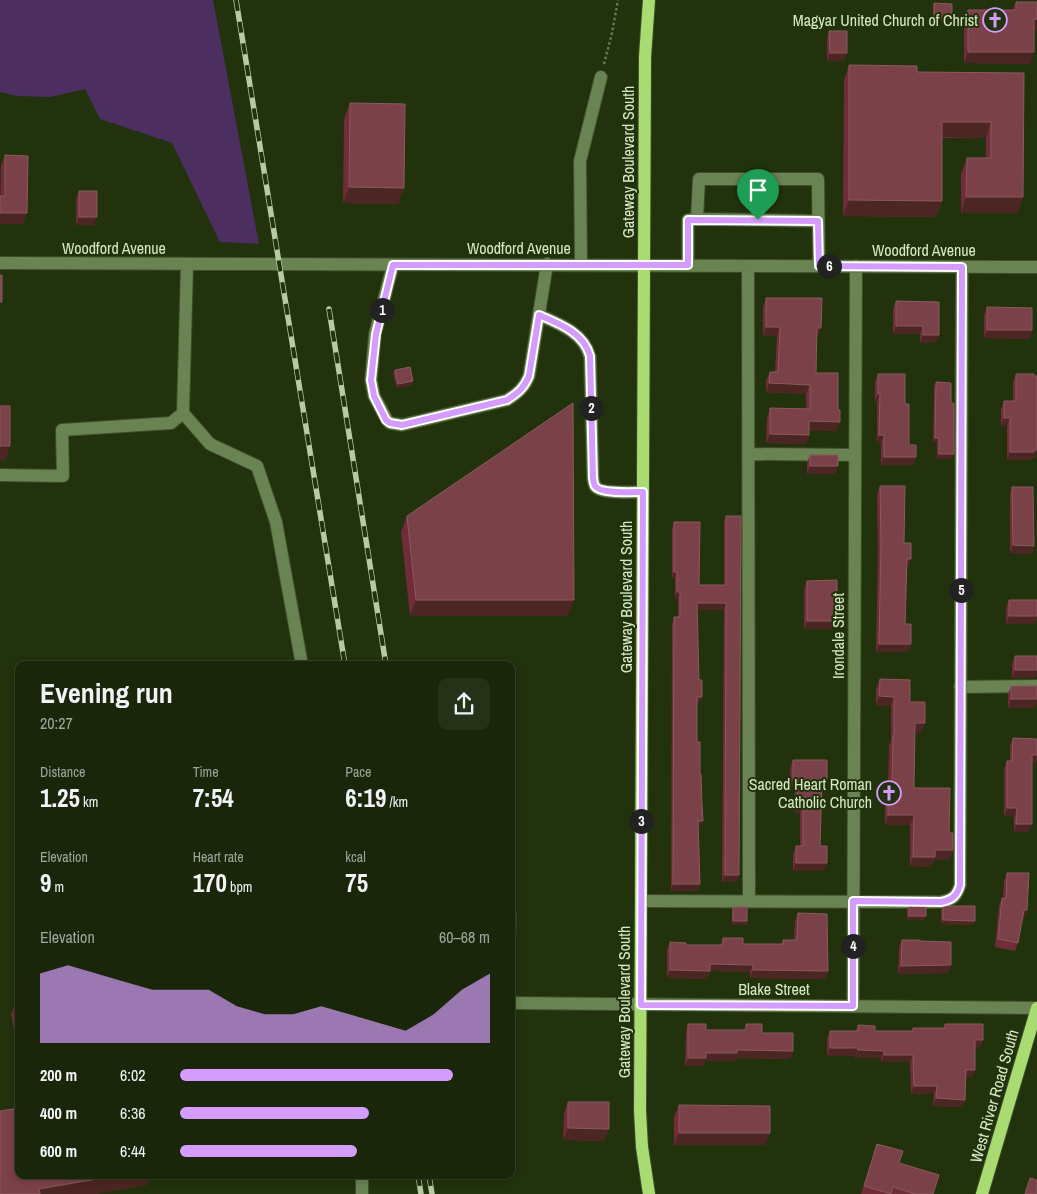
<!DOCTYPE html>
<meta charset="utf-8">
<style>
body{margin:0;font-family:"Archivo Narrow",sans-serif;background:#263217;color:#f1f3f6;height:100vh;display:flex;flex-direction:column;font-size:19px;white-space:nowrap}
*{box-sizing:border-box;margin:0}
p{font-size:16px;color:#9fa59c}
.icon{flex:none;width:28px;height:28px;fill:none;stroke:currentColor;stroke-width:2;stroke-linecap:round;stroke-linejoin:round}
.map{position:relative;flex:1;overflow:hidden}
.details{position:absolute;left:15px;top:661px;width:500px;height:518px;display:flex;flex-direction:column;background:#192609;border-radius:10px;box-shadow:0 2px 8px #0003,0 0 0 1px #37432a}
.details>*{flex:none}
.pin{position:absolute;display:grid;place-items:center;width:42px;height:42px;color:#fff;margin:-51px -21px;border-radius:50% 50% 50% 0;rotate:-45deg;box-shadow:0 0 5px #0007}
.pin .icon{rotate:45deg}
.km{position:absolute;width:25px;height:25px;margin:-12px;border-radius:50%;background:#222;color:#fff;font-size:14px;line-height:25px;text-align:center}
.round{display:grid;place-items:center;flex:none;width:52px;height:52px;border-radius:10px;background:#263217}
.head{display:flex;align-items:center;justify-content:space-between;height:85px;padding:0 25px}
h1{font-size:28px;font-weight:700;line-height:38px}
.metrics{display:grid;grid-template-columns:repeat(3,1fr);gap:8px;height:85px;padding:5px 25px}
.metrics div{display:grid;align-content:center}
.metrics b{font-size:25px;font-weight:700}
.metrics small{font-size:14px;font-weight:400}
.metrics p{font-size:14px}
.chart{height:140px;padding:10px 25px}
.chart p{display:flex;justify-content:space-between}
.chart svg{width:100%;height:90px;margin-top:5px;fill:#d49cfc;opacity:.7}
ul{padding:0 25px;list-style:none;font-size:16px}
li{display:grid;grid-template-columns:80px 60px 1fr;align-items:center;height:38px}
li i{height:12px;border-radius:6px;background:#d49cfc}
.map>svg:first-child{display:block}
.green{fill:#4d2e61}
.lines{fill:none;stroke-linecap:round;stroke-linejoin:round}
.minor-casing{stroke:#3e4f29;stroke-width:14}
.major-casing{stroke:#3e4f29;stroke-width:14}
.path{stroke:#667953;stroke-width:2.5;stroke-dasharray:2.5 2.5;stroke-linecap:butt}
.minor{stroke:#6a8352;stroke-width:12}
.major{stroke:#a8db72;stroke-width:12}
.rail-casing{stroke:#b7caa5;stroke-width:5.5}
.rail{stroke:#21320c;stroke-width:4;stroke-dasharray:11;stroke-linecap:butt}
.wall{fill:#712c3a}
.shaded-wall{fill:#4c2622}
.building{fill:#7b4149;stroke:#895b5c}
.route-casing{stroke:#fff;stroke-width:10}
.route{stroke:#d49cfc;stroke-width:6}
.labels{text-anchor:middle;stroke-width:4;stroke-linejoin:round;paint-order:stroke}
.poi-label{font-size:16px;fill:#d5e9c4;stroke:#21320c;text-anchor:end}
.street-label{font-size:16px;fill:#d5e9c4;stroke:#21320c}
</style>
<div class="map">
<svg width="1037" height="1194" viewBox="0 0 1037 1194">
<rect width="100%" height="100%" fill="#21320c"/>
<path class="green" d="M 0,0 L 213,0 L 259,244 L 220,242 L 172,143 L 100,119 L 85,89 L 51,97 L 17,96 L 0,92 Z"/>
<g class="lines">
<g class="minor-casing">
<path id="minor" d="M 697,219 L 818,221
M 0,263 L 1037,267
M 187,265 L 183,413 L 210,444 L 257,466 L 276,522 L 302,665
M 393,265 L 375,334 L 371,380 L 374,396 L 387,420 L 390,423 L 402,425 L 507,400 C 518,393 524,388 529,376 L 547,264
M 581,265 L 580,161 L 601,77
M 688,265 L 688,220 L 697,219 L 699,179 L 818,179 L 819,266
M 748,266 L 749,901
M 539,315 C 560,324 584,333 590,357 L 593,478 C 593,478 594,485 595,486 C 600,494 633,492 643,492
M 749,454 L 855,455
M 0,475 L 63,476 L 62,430 L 171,423 L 183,413
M 960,687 L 1037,686
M 641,901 L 941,902 C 952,900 957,896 960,885 L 962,267
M 511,1003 L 1037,1008
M 853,1006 L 856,266
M 362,1194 L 362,1175"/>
</g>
<g class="major-casing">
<path id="major" d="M 649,0 L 645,57 L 640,1111 L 642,1147 L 649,1194
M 982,1194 L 1037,1008"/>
</g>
<path class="path" d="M 604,64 L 612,33 L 618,0"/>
<use href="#minor" class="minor"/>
<use href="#major" class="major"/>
<g class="rail-casing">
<path id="rail" d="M 236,0 L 345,665
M 329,309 L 386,665
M 418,1175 L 421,1194
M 429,1175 L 432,1194"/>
</g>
<use href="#rail" class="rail"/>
</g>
<path class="wall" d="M 1016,2 L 1037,30 L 1034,30 L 1030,64 L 964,63 L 964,21 L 968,10 L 1013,10 Z
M 934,3 L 952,18 L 950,22 L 933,22 L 933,7 Z
M 829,31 L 844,61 L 827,61 L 827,39 Z
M 849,65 L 917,72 L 1024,73 L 1018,213 L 961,213 L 961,174 L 967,158 L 986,158 L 986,138 L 942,138 L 942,201 L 936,217 L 843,216 L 844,81 Z
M 350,103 L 404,188 L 398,204 L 343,203 L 344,119 Z
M 5,155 L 23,224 L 0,224 L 1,166 Z
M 79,191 L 94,225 L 76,225 L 76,199 Z
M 766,298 L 818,337 L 816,337 L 816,373 L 837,431 L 809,430 L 809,435 L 806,444 L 766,443 L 767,418 L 770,408 L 806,409 L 806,394 L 766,392 L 766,381 L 770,372 L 775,372 L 777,336 L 763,336 L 763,307 Z
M 896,301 L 939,335 L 936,343 L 920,343 L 920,334 L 893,334 L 893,309 Z
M 987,307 L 1032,330 L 1029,339 L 984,338 L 984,315 Z
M 395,370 L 412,385 L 397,388 L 393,374 Z
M 878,374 L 905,404 L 909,445 L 913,465 L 881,465 L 881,443 L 877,443 L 877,402 L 875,402 L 875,382 Z
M 1016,374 L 1036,458 L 1032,458 L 1031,460 L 1007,460 L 1007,426 L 1001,426 L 1001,409 L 1004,401 L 1013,401 L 1013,382 Z
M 936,382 L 951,403 L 952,459 L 937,459 L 937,443 L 933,443 L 934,388 Z
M 810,455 L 835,474 L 807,474 L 807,463 Z
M 880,486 L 911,559 L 908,567 L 907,567 L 905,624 L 908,652 L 876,652 L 878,551 L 877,494 Z
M 1012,487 L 1034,546 L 1031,554 L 1010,553 L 1010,495 Z
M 407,516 L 568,616 L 410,616 L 401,532 Z
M 726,516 L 737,882 L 722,882 L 724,610 L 697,610 L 699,703 L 697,703 L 697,742 L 700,828 L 698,828 L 700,884 L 698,891 L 671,891 L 672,624 L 674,617 L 678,617 L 678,599 L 675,599 L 675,578 L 672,578 L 672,529 L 674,522 L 699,585 L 724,585 L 724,522 Z
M 807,581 L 834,629 L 804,629 L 804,589 Z
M 1009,600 L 1037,600 L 1037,618 L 1035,624 L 1006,624 L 1006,608 Z
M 1015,656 L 1037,656 L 1037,674 L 1035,678 L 1012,678 L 1012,664 Z
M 880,679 L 910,702 L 921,733 L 915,732 L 914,788 L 949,833 L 953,850 L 949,860 L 934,860 L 931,867 L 910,866 L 910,825 L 885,825 L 885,797 L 888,788 L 889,745 L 891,740 L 891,706 L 876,706 L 876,689 Z
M 1011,686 L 1037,686 L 1037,701 L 1035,708 L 1008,708 L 1008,694 Z
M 1013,738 L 1037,755 L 1037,759 L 1035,763 L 1032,763 L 1029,832 L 1014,832 L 1014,816 L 1004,816 L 1004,769 L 1007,761 L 1010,761 L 1010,746 Z
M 793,760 L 824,788 L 822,788 L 820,846 L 827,863 L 824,871 L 793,871 L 793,854 L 796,846 L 800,846 L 800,813 L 794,813 L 795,787 L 790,787 L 790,768 Z
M 1007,873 L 1027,910 L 1024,918 L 1022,918 L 1018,943 L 1015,951 L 995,947 L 999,906 L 1002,898 L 1003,898 L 1004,881 Z
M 909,906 L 926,916 L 924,920 L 907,920 L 907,910 Z
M 943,906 L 973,925 L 941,924 L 941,910 Z
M 733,907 L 747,921 L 746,925 L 732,925 L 732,911 Z
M 798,913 L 828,971 L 825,979 L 750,978 L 750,972 L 710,971 L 707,979 L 667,978 L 667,950 L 670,942 L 686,945 L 720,945 L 723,938 L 743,944 L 782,944 L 783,940 L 794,940 L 795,921 Z
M 902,940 L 920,941 L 951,965 L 948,973 L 898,974 L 899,948 Z
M 19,998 L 19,1057 L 11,1014 L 17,999 Z
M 688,1024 L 706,1030 L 744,1030 L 746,1024 L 793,1051 L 790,1059 L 735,1058 L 734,1061 L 705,1061 L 703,1066 L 685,1066 L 686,1032 Z
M 945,1024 L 981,1048 L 975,1048 L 975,1070 L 972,1077 L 966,1077 L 965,1100 L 962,1107 L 933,1106 L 934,1093 L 911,1094 L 910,1062 L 881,1062 L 881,1058 L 855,1058 L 855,1056 L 827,1056 L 827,1039 L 830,1031 L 856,1031 L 858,1025 L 875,1031 L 912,1031 L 913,1028 L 944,1028 Z
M 568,1102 L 604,1141 L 563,1140 L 564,1114 Z
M 679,1105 L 765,1145 L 674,1145 L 674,1117 Z
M 877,1144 L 899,1163 L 933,1194 L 861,1194 Z"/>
<path class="shaded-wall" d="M 934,18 L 952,18 L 950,22 L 933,22 Z
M 1034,19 L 1037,19 L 1037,30 L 1030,30 Z
M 968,52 L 1034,52 L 1030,64 L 964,63 Z
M 830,53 L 847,53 L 844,61 L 827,61 Z
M 942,122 L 991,122 L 986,138 L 936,137 Z
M 349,187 L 404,188 L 398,204 L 343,203 Z
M 966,197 L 1023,197 L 1018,213 L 961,213 Z
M 849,200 L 942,201 L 936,217 L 843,216 Z
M 0,213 L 27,213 L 23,224 L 0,224 Z
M 79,217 L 97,217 L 94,225 L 76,225 Z
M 896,326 L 923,326 L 920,334 L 893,334 Z
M 766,327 L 780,327 L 777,336 L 763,336 Z
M 817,328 L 821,328 L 818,337 L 813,337 Z
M 987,330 L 1032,330 L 1029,339 L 984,338 Z
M 923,335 L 939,335 L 936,343 L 920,343 Z
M 413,381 L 412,385 L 397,388 L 398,384 Z
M 769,383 L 810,385 L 806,394 L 766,392 Z
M 878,394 L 880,394 L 877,402 L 875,402 Z
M 1004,418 L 1010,418 L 1007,426 L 1001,426 Z
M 809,421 L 840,422 L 837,431 L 806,430 Z
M 770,434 L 809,435 L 806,444 L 766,443 Z
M 879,435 L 884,435 L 881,443 L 877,443 Z
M 935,438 L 939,438 L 937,443 L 933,443 Z
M 0,446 L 10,446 L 5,461 L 0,461 Z
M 1037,450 L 1036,458 L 1032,458 L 1031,460 L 1007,460 L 1010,452 Z
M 939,454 L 954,454 L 952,459 L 937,459 Z
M 884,457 L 916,457 L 913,465 L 881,465 Z
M 810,466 L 838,466 L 835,474 L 807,474 Z
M 1013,545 L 1034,546 L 1031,554 L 1010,553 Z
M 907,559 L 911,559 L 908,567 L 904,567 Z
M 674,572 L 677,572 L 675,578 L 672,578 Z
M 677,592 L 680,592 L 678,599 L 675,599 Z
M 416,600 L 574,600 L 568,616 L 410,616 Z
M 697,603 L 726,603 L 724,610 L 695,610 Z
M 1009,616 L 1037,616 L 1037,618 L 1035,624 L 1006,624 Z
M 807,621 L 837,621 L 834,629 L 804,629 Z
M 879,644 L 911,644 L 908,652 L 876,652 Z
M 1015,670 L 1037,670 L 1037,674 L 1035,678 L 1012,678 Z
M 879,696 L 894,697 L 891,706 L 876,706 Z
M 697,697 L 702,697 L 699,703 L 695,703 Z
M 1011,699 L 1037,699 L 1037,701 L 1035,708 L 1008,708 Z
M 915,723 L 925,723 L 921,733 L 912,732 Z
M 1032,755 L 1037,755 L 1037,759 L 1035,763 L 1029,763 Z
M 793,779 L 798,779 L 795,787 L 790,787 Z
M 822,780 L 827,780 L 824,788 L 819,788 Z
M 797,805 L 803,805 L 800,813 L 794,813 Z
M 1007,808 L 1017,808 L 1014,816 L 1004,816 Z
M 888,815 L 914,815 L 910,825 L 885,825 Z
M 698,821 L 703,821 L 700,828 L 696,828 Z
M 1016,824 L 1032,824 L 1029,832 L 1014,832 Z
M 935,850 L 953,850 L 949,860 L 934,860 L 931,867 L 910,866 L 913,857 Z
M 796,863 L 827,863 L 824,871 L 793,871 Z
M 725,875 L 739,875 L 737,882 L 722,882 Z
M 673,884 L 700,884 L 698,891 L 671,891 Z
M 1024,910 L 1027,910 L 1024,918 L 1021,918 Z
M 909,916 L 926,916 L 924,920 L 907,920 Z
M 943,920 L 975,921 L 973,925 L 941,924 Z
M 733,921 L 747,921 L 746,925 L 732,925 Z
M 511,962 L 515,962 L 512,973 L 511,973 Z
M 710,964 L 753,965 L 750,972 L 710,971 L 707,979 L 667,978 L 670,970 Z
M 951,965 L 948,973 L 898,974 L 901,966 Z
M 753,970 L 828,971 L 825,979 L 750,978 Z
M 975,1040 L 983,1040 L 981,1048 L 972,1048 Z
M 830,1048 L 858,1048 L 855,1056 L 827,1056 Z
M 737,1050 L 793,1051 L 790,1059 L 735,1058 L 734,1061 L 705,1061 L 703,1066 L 685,1066 L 688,1058 L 706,1053 Z
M 858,1050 L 884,1051 L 881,1058 L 855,1058 Z
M 884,1055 L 913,1055 L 910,1062 L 881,1062 Z
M 966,1070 L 975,1070 L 972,1077 L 964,1077 Z
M 914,1086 L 937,1086 L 934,1093 L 911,1094 Z
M 936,1098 L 965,1100 L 962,1107 L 933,1106 Z
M 568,1128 L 609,1129 L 604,1141 L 563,1140 Z
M 679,1133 L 770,1133 L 765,1145 L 674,1145 Z
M 120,1175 L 151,1175 L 147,1185 L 96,1194 L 37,1194 L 39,1189 Z"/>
<path class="building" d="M 1016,2 L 1037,2 L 1037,19 L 1034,19 L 1034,52 L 968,52 L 968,10 L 1016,10 Z
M 934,3 L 952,4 L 952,18 L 934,18 Z
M 829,31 L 847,31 L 847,53 L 830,53 Z
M 849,65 L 917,66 L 917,72 L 1024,73 L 1023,197 L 966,197 L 967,158 L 991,158 L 991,122 L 942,122 L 942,201 L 849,200 Z
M 350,103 L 405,104 L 404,188 L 349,187 Z
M 5,155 L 28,156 L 27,213 L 0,213 L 0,196 L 5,196 Z
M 79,191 L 97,191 L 97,217 L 79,217 Z
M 0,275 L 2,275 L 2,302 L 0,302 Z
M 766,298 L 822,298 L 821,328 L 817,328 L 816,373 L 838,373 L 838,410 L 840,410 L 840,422 L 809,421 L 809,435 L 770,434 L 770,408 L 810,409 L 810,385 L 769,383 L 770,372 L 778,372 L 780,327 L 766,327 Z
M 896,301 L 939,302 L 939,335 L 923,335 L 923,326 L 896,326 Z
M 987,307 L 1032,308 L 1032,330 L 987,330 Z
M 410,367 L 413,381 L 398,384 L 395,370 Z
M 878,374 L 905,374 L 905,404 L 909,404 L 909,445 L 916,445 L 916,457 L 884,457 L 884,435 L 879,435 L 880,394 L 878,394 Z
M 1016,374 L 1034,374 L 1034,376 L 1037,376 L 1037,450 L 1034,450 L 1034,452 L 1010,452 L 1010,418 L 1004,418 L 1004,401 L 1016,401 Z
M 936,382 L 951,383 L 951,403 L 954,403 L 954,454 L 939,454 L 939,438 L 935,438 Z
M 573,403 L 574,600 L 416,600 L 407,516 Z
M 0,406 L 10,406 L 10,446 L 0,446 Z
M 810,455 L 838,455 L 838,466 L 810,466 Z
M 880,486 L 905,486 L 904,543 L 911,543 L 911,559 L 907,559 L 905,624 L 911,624 L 911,644 L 879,644 L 881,542 Z
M 1012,487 L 1033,487 L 1034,546 L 1013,545 Z
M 726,516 L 741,516 L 739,875 L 725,875 L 726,603 L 697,603 L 699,680 L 702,680 L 702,697 L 697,697 L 697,742 L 700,742 L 700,774 L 701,774 L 702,804 L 703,821 L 698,821 L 700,884 L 673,884 L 674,617 L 680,617 L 680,592 L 677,592 L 677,572 L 674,572 L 674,522 L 700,522 L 699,585 L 726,585 Z
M 837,580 L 837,621 L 807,621 L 807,581 Z
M 1009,600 L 1037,600 L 1037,616 L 1009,616 Z
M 1015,656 L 1037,656 L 1037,670 L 1015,670 Z
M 880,679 L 910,680 L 910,702 L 925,702 L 925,723 L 915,723 L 914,788 L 950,788 L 949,833 L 953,833 L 953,850 L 935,850 L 935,857 L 913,857 L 914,815 L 888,815 L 888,788 L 892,788 L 893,735 L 894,735 L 894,697 L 879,696 Z
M 1011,686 L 1037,686 L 1037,699 L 1011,699 Z
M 1013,738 L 1037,739 L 1037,755 L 1032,755 L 1032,824 L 1016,824 L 1017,808 L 1007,808 L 1007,761 L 1012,761 Z
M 793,760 L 827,760 L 827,780 L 822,780 L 820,846 L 827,846 L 827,863 L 796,863 L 796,846 L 803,846 L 803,805 L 797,805 L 798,779 L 793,779 Z
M 1007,873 L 1029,873 L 1027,910 L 1024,910 L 1018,943 L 998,939 L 1002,898 L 1006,899 Z
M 909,906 L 926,906 L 926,916 L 909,916 Z
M 943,906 L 975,906 L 975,921 L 943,920 Z
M 733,907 L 747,907 L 747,921 L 733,921 Z
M 511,913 L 516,913 L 515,962 L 511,962 Z
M 798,913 L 827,914 L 828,971 L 753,970 L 753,965 L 710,964 L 710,971 L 670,970 L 670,942 L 686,943 L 686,945 L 723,945 L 723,938 L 743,938 L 743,944 L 783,944 L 783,940 L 797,940 Z
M 902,940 L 920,940 L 920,941 L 951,942 L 951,965 L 901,966 Z
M 688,1024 L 706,1024 L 706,1030 L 746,1030 L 746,1024 L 762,1024 L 762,1033 L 793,1033 L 793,1051 L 737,1050 L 737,1053 L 706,1053 L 706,1058 L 688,1058 Z
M 945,1024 L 983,1024 L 983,1040 L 975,1040 L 975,1070 L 966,1070 L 965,1100 L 936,1098 L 937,1086 L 914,1086 L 913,1055 L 884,1055 L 884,1051 L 858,1050 L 858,1048 L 830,1048 L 830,1031 L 858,1031 L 858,1025 L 875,1026 L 875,1031 L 913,1031 L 913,1028 L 945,1028 Z
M 568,1102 L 609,1102 L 609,1129 L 568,1128 Z
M 679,1105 L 770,1106 L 770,1133 L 679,1133 Z
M 19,1108 L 19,1175 L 120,1175 L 39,1189 L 40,1194 L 0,1194 L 0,1111 Z
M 877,1144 L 903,1151 L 899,1163 L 939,1175 L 933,1194 L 915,1194 L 893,1187 L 891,1194 L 864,1186 Z
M 1030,1178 L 1037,1180 L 1037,1194 L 1025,1194 Z"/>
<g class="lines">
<g class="route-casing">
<path id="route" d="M 688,220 L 818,221 L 819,266 L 962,267 L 960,885 C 957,896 952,900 941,902 L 853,901 L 853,1006 L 641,1005 L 643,492 C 633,492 600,494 595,486 C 594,485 593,478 593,478 L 590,356 C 584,333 560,324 539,315 L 529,376 C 524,388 518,393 507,400 L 402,425 L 390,423 L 386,420 L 374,396 L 371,380 L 376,334 L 393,265 L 688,265 Z"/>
</g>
<use href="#route" class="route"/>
</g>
<defs>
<g id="church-ring" transform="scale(1.25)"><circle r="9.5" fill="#21320c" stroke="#d49cfc" stroke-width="1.5"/><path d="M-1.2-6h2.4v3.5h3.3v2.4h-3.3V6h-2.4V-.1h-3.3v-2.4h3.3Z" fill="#d49cfc"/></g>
</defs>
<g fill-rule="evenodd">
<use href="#church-ring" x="995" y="20"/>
<use href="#church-ring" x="889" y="793"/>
</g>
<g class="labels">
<g class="poi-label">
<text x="978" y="26">Magyar United Church of Christ</text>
<text x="872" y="790">Sacred Heart Roman<tspan x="872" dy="18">Catholic Church</tspan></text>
</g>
<g class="street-label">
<text transform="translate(628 162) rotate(-90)" y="6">Gateway Boulevard South</text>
<text x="114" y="254">Woodford Avenue</text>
<text x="519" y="254">Woodford Avenue</text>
<text x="924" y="256">Woodford Avenue</text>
<text transform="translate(626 597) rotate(-90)" y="6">Gateway Boulevard South</text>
<text transform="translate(838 636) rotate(-90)" y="6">Irondale Street</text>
<text x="774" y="995">Blake Street</text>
<text transform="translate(624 1002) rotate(-90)" y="6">Gateway Boulevard South</text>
<text transform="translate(994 1096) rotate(-74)" y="6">West River Road South</text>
</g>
</g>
</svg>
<div class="pin" style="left:758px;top:220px;background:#1e9e55"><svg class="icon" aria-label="arrive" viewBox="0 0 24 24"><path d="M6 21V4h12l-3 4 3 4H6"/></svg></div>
<b class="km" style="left:382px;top:310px">1</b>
<b class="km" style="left:591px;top:408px">2</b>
<b class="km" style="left:641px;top:821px">3</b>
<b class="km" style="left:853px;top:946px">4</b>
<b class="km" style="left:961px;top:590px">5</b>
<b class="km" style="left:829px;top:266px">6</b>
<section class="details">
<div class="head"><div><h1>Evening run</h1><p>20:27</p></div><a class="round"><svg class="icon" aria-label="share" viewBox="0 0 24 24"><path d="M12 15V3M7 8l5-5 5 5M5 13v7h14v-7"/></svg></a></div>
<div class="metrics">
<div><p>Distance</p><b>1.25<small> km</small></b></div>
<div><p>Time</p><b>7:54</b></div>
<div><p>Pace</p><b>6:19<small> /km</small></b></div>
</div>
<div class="metrics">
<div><p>Elevation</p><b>9<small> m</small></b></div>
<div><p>Heart rate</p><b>170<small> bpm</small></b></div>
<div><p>kcal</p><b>75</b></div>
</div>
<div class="chart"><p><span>Elevation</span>60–68 m</p>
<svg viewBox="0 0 160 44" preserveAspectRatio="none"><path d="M0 44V10L10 6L20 10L30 14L40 18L50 18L60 18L70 26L80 30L90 30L100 26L110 30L120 34L130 38L140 30L150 18L160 10V44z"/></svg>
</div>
<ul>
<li><b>200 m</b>6:02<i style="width:88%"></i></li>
<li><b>400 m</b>6:36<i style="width:61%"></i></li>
<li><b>600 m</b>6:44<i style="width:57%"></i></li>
</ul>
</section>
</div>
